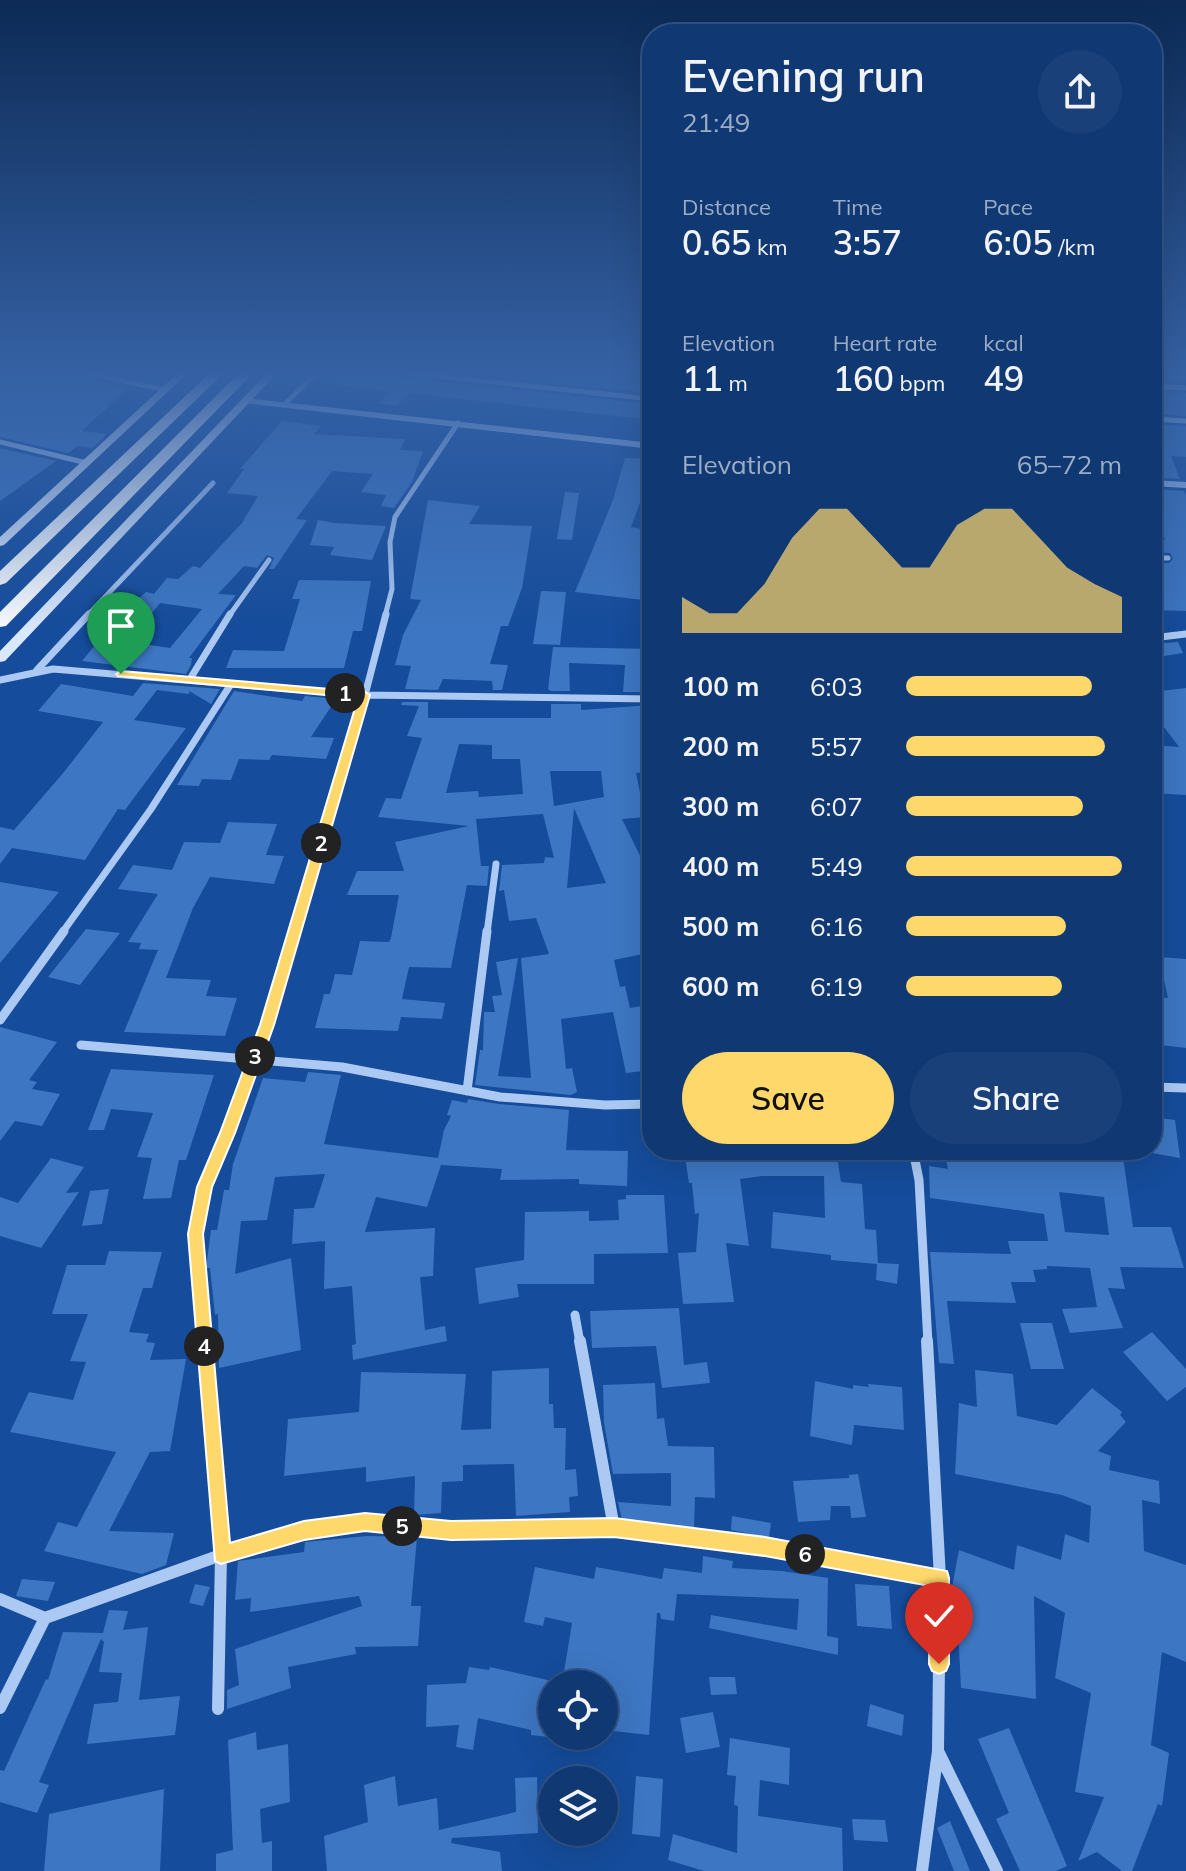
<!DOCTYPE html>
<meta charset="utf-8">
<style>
body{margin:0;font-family:Mulish,sans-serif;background:#194079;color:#f1f3f6;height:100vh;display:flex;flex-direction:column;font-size:30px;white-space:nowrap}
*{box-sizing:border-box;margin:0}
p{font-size:26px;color:#9cacc5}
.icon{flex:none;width:44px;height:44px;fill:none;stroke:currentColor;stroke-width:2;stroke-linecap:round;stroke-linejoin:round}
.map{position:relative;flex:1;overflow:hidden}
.sheet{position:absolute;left:642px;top:24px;width:520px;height:1136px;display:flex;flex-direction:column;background:#103974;border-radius:32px;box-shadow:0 8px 32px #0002,0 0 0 2px #305386}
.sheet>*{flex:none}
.fabs{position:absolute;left:538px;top:1670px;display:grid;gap:16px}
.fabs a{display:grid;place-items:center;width:80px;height:80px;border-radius:50%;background:#103974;box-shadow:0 8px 32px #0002,0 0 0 2px #305386;font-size:40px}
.pin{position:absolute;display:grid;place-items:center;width:68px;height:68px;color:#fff;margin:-82px -34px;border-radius:50% 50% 50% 0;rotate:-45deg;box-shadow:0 0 8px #0007}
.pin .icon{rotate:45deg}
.km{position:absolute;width:40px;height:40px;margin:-20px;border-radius:50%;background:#222;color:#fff;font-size:22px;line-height:40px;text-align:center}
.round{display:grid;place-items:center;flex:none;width:84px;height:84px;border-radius:42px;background:#194079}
.overview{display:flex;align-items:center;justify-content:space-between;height:136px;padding:0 40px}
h1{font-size:44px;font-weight:600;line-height:60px}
.stats{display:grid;grid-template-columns:repeat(3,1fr);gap:12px;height:136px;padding:8px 40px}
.stats div{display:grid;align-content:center}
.stats b{font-size:34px;font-weight:600}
.stats small{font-size:22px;font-weight:400}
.stats p{font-size:22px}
.chart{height:224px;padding:16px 40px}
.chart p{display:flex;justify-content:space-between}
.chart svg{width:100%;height:144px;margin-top:8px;fill:#ffd86c;opacity:.7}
.button{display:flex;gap:16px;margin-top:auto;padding:16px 40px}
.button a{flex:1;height:92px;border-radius:48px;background:#ffd86c;color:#111;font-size:32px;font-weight:600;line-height:92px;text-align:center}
.button a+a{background:#194079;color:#f1f3f6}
ul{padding:0 40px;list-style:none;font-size:26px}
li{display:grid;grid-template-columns:128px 96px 1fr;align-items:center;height:60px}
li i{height:20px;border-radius:10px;background:#ffd86c}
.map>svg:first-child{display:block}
.building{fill:#3d76c2;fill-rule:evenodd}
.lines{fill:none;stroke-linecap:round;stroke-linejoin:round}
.minor-far3{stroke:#abc9f3;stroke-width:5}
.minor-far2{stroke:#abc9f3;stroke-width:7}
.minor-far1{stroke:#abc9f3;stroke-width:9}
.minor{stroke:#abc9f3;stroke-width:12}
.tertiary{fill:#abc9f3;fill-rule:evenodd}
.secondary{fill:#dae8fc;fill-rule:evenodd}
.trunk{fill:#fafcff;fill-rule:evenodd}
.route{fill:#ffd86c;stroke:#fff;stroke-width:2}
</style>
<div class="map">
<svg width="1186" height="1871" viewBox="0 0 1186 1871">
<rect width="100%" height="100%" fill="#154c9b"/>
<path class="building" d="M 0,370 L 55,370 L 128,388 L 82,431 L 107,434 L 92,448 L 78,446 L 68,453 L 0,437 Z
M 345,370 L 375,370 L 379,375 L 652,404 L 652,420 L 410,393 L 396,406 L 379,403 L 389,391 L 332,384 Z
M 436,370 L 642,373 L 652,376 L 652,393 Z
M 1152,371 L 1186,373 L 1186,382 L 1152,381 Z
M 1152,392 L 1186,393 L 1186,416 L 1152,414 Z
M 282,421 L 321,426 L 314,434 L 405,439 L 400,450 L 423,451 L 412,482 L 394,508 L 381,506 L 386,495 L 361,492 L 373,474 L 332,471 L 296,519 L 307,520 L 274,569 L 269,569 L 274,558 L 267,555 L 257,568 L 244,566 L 218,594 L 236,595 L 189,658 L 192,658 L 191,665 L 186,674 L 82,661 L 119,616 L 146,592 L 154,594 L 167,578 L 178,579 L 193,566 L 200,568 L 242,523 L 258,496 L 227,493 L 244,469 L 240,469 ZM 160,603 L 202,609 L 170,648 L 129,642 Z
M 1152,424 L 1186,426 L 1186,457 L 1171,456 L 1180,479 L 1152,477 Z
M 0,448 L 56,461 L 0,501 Z
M 625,458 L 652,459 L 652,486 L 646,486 L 631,527 L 652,531 L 652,601 L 575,592 L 613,500 Z
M 1153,489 L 1184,491 L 1186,495 L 1186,611 L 1152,610 L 1152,564 L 1169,563 L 1173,559 L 1170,553 L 1152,552 L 1152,539 L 1165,540 Z
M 565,492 L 579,493 L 572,540 L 557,539 Z
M 428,500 L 480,506 L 469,524 L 532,526 L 522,588 L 508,626 L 501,626 L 490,664 L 508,665 L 502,690 L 493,690 L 492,681 L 443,679 L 438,690 L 405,689 L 411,666 L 395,665 L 403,635 L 421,600 L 410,599 Z
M 318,520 L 334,523 L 386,526 L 372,560 L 330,555 L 334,547 L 310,545 Z
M 299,580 L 371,581 L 362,631 L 353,631 L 344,668 L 226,668 L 233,650 L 284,651 L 300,599 L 292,599 Z
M 541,591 L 566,592 L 560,645 L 533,644 Z
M 1178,642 L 1183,653 L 1152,658 L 1152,644 Z
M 553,647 L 652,649 L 652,692 L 623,692 L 625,665 L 569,663 L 570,691 L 551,691 L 548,689 Z
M 143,683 L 220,689 L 211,704 L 189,691 L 189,694 L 157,690 L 134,720 L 186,728 L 125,810 L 118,809 L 85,860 L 12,848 L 0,864 L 0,827 L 14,830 L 64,772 L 103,722 L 38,711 L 61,684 L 133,696 Z
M 1186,688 L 1186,795 L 1152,793 L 1152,775 L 1159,775 L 1152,745 L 1179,747 L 1152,711 L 1152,692 Z
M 234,691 L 302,701 L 305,696 L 336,699 L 311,737 L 334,738 L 326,759 L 272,755 L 269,760 L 239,759 L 231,780 L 202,779 L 199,786 L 177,785 Z
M 402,702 L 428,702 L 428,718 L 551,718 L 551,704 L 581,704 L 581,710 L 652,705 L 652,756 L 646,756 L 648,772 L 636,773 L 645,817 L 622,819 L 652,880 L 652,900 L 642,902 L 652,934 L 652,952 L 614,960 L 620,987 L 625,986 L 630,1008 L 648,1005 L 652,1021 L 652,1070 L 626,1073 L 613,1012 L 561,1019 L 566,1069 L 572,1068 L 577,1092 L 571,1095 L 475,1085 L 480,1050 L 483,1050 L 484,1012 L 495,1012 L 492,996 L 502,995 L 496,962 L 518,958 L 498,1076 L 531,1078 L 521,958 L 549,954 L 536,918 L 509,921 L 504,890 L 499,891 L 502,865 L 544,863 L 545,857 L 554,858 L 543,814 L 476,819 L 481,866 L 489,866 L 487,886 L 467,885 L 451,968 L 409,967 L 402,999 L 445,1003 L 442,1019 L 401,1017 L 398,1031 L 315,1028 L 324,994 L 330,994 L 335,974 L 352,975 L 360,941 L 389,942 L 391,938 L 399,895 L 347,895 L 357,871 L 404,871 L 395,842 L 469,826 L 378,817 L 386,798 L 401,799 L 422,738 L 407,736 L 419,706 L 401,705 ZM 459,744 L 492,745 L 492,759 L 520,759 L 523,794 L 479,797 L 478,791 L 446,793 ZM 550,771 L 601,771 L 604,797 L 554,806 ZM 574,808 L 606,883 L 567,888 Z
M 228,822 L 277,824 L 266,855 L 284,856 L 274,884 L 210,877 L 193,908 L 166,978 L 211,980 L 206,996 L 237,998 L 225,1036 L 124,1032 L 158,950 L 139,949 L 141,943 L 128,942 L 158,894 L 118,889 L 133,865 L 172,870 L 184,842 L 220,843 Z
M 0,882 L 59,892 L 0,963 Z
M 86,929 L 120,933 L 80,985 L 48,977 Z
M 1159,957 L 1186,959 L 1186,1048 L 1152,1044 L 1152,996 L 1168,998 Z
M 0,1027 L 57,1042 L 29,1080 L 37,1082 L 32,1089 L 60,1094 L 42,1126 L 15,1121 L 0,1141 Z
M 111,1069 L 214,1075 L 186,1160 L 179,1160 L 171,1198 L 143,1199 L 152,1158 L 137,1157 L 153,1113 L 111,1109 L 104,1130 L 88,1130 Z
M 308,1072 L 341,1075 L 324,1144 L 438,1158 L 444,1130 L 451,1116 L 447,1115 L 452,1100 L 467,1103 L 468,1099 L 499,1104 L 569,1110 L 566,1150 L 628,1151 L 627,1186 L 579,1184 L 579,1179 L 500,1180 L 502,1169 L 441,1165 L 427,1207 L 376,1197 L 365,1232 L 435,1228 L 433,1276 L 420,1277 L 425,1330 L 445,1326 L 447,1341 L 353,1360 L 352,1345 L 356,1344 L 352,1286 L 324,1289 L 325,1241 L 292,1244 L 294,1209 L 314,1208 L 325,1174 L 275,1177 L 267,1220 L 241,1221 L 235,1274 L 291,1258 L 301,1350 L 219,1368 L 218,1314 L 215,1315 L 210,1268 L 206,1268 L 211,1230 L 217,1230 L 224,1190 L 229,1190 L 233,1164 L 263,1078 L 305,1082 Z
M 1152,1117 L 1175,1120 L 1180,1158 L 1152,1153 Z
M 684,1150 L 836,1150 L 841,1182 L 862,1184 L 865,1229 L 876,1230 L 878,1263 L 899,1264 L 897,1284 L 876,1280 L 877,1264 L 831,1260 L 831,1255 L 771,1248 L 773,1212 L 825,1218 L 824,1176 L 762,1176 L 740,1179 L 749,1246 L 726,1243 L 734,1302 L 683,1304 L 678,1253 L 696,1252 L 699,1213 L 695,1214 L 692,1183 L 689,1183 Z
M 944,1150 L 1122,1150 L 1133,1227 L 1171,1227 L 1184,1268 L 1120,1267 L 1125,1289 L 1108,1288 L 1123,1328 L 1070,1333 L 1062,1309 L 1097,1307 L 1090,1268 L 1047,1266 L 1047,1269 L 1033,1270 L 1036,1282 L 1011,1282 L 1016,1303 L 947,1301 L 954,1364 L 939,1363 L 930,1252 L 1011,1254 L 1008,1241 L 1048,1241 L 1044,1214 L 930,1198 L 929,1166 L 948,1169 ZM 1059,1192 L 1104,1197 L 1109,1235 L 1065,1232 Z
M 51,1158 L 84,1167 L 66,1193 L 79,1192 L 41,1248 L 0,1236 L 0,1197 L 18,1203 Z
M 109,1189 L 102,1224 L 82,1226 L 90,1191 Z
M 626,1195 L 664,1195 L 668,1253 L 594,1254 L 594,1284 L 517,1284 L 519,1297 L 479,1304 L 475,1268 L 524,1260 L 525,1212 L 589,1211 L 589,1221 L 619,1220 L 618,1200 L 626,1199 Z
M 109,1251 L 162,1252 L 152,1288 L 143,1288 L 129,1332 L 149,1334 L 146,1342 L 155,1343 L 150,1360 L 186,1359 L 170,1451 L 150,1452 L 109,1531 L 174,1533 L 166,1565 L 142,1574 L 44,1551 L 58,1522 L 77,1527 L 116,1452 L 10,1432 L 29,1392 L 73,1400 L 86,1362 L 70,1361 L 88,1314 L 52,1314 L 67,1265 L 105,1265 Z
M 679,1308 L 684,1365 L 707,1362 L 710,1383 L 662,1388 L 656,1346 L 592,1348 L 590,1311 Z
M 1020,1323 L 1052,1323 L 1064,1369 L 1031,1369 Z
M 1152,1332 L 1186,1369 L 1186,1387 L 1167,1401 L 1123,1352 Z
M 549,1368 L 549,1404 L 553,1404 L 554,1428 L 566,1428 L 565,1470 L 576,1469 L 578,1496 L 569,1497 L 570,1512 L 516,1516 L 514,1464 L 463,1465 L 463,1481 L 442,1482 L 441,1513 L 414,1515 L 415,1476 L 366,1482 L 366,1467 L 284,1476 L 288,1419 L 359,1412 L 361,1372 L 466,1374 L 461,1430 L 491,1429 L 492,1371 Z
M 975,1370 L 1013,1374 L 1017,1416 L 1057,1425 L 1092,1388 L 1122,1412 L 1120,1415 L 1126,1422 L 1098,1451 L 1111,1456 L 1109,1470 L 1159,1481 L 1160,1504 L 1142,1500 L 1144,1551 L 1186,1565 L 1186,1662 L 1162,1652 L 1151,1745 L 1169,1753 L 1162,1806 L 1158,1804 L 1132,1871 L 1122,1871 L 1097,1852 L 1078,1861 L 1104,1797 L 1075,1792 L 1091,1693 L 1055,1678 L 1065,1613 L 1034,1596 L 1036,1699 L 961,1688 L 958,1628 L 948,1626 L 949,1603 L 959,1550 L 1014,1570 L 1017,1545 L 1061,1560 L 1065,1534 L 1089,1543 L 1091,1506 L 1062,1495 L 955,1474 L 959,1403 L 977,1407 Z
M 815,1381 L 853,1389 L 853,1385 L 869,1387 L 868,1384 L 902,1387 L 904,1430 L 854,1425 L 852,1445 L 810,1436 Z
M 655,1383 L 657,1419 L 664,1418 L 668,1446 L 714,1447 L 715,1498 L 695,1497 L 694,1528 L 622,1520 L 618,1502 L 671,1506 L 671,1473 L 613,1474 L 604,1423 L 603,1385 Z
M 858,1474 L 866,1517 L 851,1518 L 850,1506 L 831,1506 L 830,1520 L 798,1522 L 793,1481 L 849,1478 L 849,1475 Z
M 732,1516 L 771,1523 L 769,1538 L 731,1530 Z
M 367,1536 L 417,1537 L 411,1606 L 421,1606 L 418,1646 L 355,1647 L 356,1654 L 288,1667 L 291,1688 L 227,1709 L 227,1690 L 239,1685 L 235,1649 L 362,1606 L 359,1596 L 250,1612 L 251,1598 L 235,1600 L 238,1561 L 304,1552 L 305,1542 Z
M 703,1556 L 733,1561 L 732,1568 L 782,1571 L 828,1578 L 827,1636 L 838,1638 L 838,1655 L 709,1628 L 711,1615 L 797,1630 L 799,1599 L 677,1594 L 674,1621 L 661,1619 L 660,1613 L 657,1613 L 649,1735 L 605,1730 L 609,1684 L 562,1684 L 572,1623 L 545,1617 L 543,1626 L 524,1622 L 535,1567 L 594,1579 L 596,1567 L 662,1579 L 664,1568 L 702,1573 Z
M 22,1579 L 55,1582 L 48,1601 L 16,1596 Z
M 195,1584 L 210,1587 L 203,1606 L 189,1603 Z
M 855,1584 L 889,1586 L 892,1629 L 857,1626 Z
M 109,1610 L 128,1611 L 123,1630 L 148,1627 L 139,1700 L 180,1696 L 175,1735 L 87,1744 L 94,1704 L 118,1702 L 122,1673 L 99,1672 L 104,1642 L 101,1639 L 39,1782 L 49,1785 L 37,1813 L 0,1802 L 0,1770 L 4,1771 L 46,1679 L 48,1680 L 63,1632 L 103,1633 Z
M 469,1667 L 489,1670 L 490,1667 L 552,1681 L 549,1737 L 531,1735 L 531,1730 L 478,1718 L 473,1750 L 456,1747 L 459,1725 L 426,1727 L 427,1685 L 466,1683 Z
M 709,1677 L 735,1677 L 737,1694 L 711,1695 Z
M 870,1704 L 904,1715 L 902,1736 L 867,1726 Z
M 713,1712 L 720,1747 L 686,1753 L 680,1718 Z
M 1009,1728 L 1067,1866 L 1056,1871 L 1020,1871 L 996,1819 L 1009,1813 L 978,1739 Z
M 256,1732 L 257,1750 L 288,1744 L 290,1802 L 260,1809 L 262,1843 L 272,1841 L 272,1871 L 216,1871 L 216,1854 L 233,1850 L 228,1740 Z
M 730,1738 L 790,1748 L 789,1785 L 760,1780 L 758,1816 L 842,1828 L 843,1871 L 704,1871 L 668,1860 L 673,1834 L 737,1853 L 738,1806 L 734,1805 L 736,1776 L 727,1775 Z
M 395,1776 L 398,1806 L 437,1798 L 439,1830 L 516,1812 L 515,1778 L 537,1777 L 538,1833 L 452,1838 L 451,1843 L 500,1852 L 502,1871 L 327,1871 L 324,1836 L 368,1822 L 364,1785 Z
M 636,1776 L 663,1779 L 660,1837 L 632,1834 Z
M 164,1789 L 160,1871 L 44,1871 L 49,1814 Z
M 852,1819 L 885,1820 L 888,1842 L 854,1840 Z
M 950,1821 L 970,1871 L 954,1871 L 937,1828 Z"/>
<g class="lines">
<path class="minor-far3" d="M 72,370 L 166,390
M 380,370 L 652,399
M 647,370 L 652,371
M 1152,386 L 1186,388
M 284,405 L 319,370
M 1152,419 L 1186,421
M 0,442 L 87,463
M 1152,558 L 1168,558
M 87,616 L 213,483
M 229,616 L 269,560
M 385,616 L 392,589 L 390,542 L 395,517 L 458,423"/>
<path class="minor-far2" d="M 1152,638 L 1186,634
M 37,670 L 89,614
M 190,679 L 230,614
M 0,680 L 53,669 L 365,695 L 652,699
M 62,933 L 151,809 L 231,684
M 294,933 L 365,695 L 386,614
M 487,933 L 496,864"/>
<path class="minor-far1" d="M 0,1020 L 64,931
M 81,1045 L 342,1067 L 500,1097 L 605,1105 L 652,1104
M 1152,1087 L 1186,1088
M 467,1091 L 487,931
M 913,1150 L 919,1180 L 928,1343
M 575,1315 L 580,1343
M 204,1343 L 195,1234 L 205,1187 L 267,1025 L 295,931"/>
<path class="minor" d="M 204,1341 L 221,1555 L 218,1709
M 580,1341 L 614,1528
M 0,1599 L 45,1618 L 221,1555 L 304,1531 L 365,1522 L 451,1531 L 614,1528 L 765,1546 L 940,1578
M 0,1708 L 45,1618
M 938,1751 L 997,1871
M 922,1871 L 938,1751 L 940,1578 L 927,1341"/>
<path class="tertiary" d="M 246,398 L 652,443 L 652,449 L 243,403 L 243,399 Z
M 1152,480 L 1186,482 L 1186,488 L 1152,486 Z"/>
<path class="secondary" d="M 181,370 L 191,370 L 4,545 L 0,546 L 0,537 Z
M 270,370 L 280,370 L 5,661 L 0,662 L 0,651 Z"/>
<path class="trunk" d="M 213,370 L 227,370 L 6,583 L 0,585 L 0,571 Z
M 242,370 L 256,370 L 6,626 L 0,627 L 0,612 Z"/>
</g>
<linearGradient id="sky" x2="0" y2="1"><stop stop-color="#0c2a55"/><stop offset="0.59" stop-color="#3561a4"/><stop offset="1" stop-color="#3561a4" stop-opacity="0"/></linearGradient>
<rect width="1186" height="632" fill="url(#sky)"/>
<path class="route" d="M 121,671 L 365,692 L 370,695 L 274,1025 L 235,1133 L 212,1187 L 203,1234 L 230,1543 L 304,1521 L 365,1513 L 451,1521 L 614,1518 L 765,1537 L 947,1571 L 949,1578 L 949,1664 L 946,1671 L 939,1674 L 932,1671 L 929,1664 L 930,1586 L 765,1556 L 614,1537 L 451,1540 L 365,1531 L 304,1540 L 221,1564 L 215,1561 L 188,1234 L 197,1187 L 220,1133 L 260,1025 L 358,698 L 118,676 L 116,674 Z"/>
</svg>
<div class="fabs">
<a><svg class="icon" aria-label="locate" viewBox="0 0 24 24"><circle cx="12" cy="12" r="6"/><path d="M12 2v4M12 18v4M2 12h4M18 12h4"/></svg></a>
<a><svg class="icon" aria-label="layers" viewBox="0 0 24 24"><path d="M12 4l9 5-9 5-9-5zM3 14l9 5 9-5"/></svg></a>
</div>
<div class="pin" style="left:121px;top:674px;background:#1e9e55"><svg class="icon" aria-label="arrive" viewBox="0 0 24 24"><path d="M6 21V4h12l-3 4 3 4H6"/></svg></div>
<div class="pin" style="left:939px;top:1664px;background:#d93025"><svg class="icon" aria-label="check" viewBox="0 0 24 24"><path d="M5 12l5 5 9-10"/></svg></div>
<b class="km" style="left:345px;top:693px">1</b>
<b class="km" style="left:321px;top:843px">2</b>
<b class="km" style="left:255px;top:1056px">3</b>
<b class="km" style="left:204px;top:1346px">4</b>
<b class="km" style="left:402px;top:1526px">5</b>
<b class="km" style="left:805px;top:1554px">6</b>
<section class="sheet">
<div class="overview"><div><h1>Evening run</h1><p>21:49</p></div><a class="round"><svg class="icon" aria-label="share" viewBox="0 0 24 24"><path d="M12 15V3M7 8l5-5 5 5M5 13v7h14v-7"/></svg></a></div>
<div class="stats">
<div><p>Distance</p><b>0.65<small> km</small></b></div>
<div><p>Time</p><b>3:57</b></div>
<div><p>Pace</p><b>6:05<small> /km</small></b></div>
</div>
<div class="stats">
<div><p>Elevation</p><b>11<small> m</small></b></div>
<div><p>Heart rate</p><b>160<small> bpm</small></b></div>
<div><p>kcal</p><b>49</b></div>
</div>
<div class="chart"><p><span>Elevation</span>65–72 m</p>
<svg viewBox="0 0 160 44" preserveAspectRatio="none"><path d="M0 44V33L10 38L20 38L30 29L40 15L50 6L60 6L70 15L80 24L90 24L100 11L110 6L120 6L130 15L140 24L150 29L160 33V44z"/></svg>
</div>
<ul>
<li><b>100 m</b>6:03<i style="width:86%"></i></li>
<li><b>200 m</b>5:57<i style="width:92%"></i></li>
<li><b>300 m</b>6:07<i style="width:82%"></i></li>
<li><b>400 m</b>5:49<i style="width:100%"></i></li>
<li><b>500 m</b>6:16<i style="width:74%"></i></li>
<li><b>600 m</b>6:19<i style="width:72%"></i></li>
</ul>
<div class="button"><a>Save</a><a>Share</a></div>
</section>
</div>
